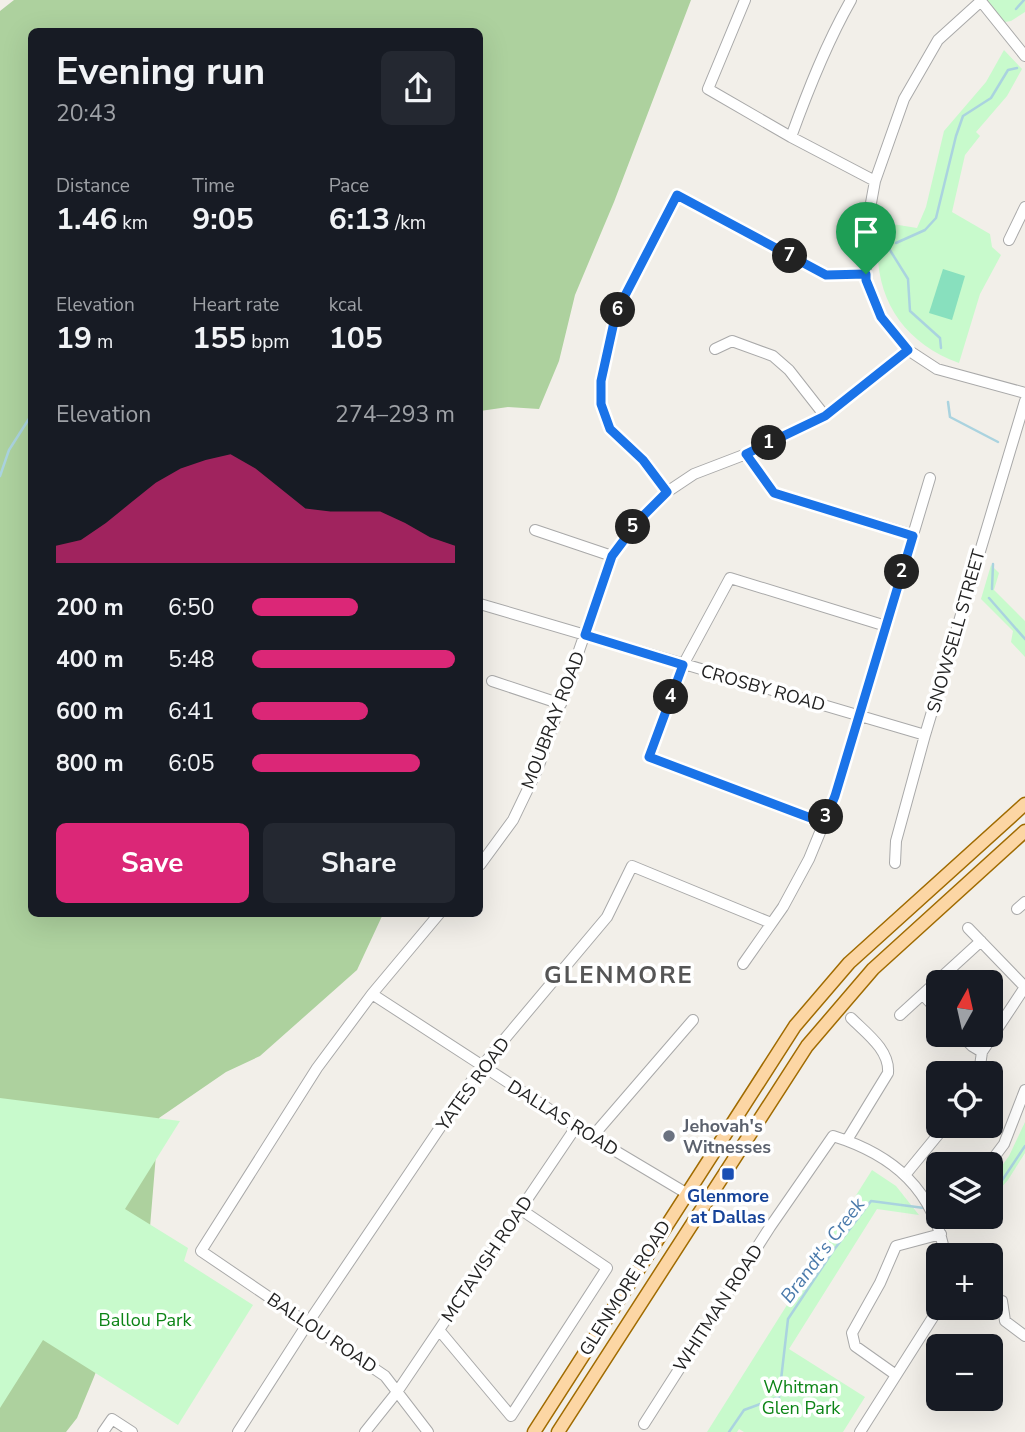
<!DOCTYPE html>
<meta charset="utf-8">
<style>
body{margin:0;font-family:"Nunito Sans",sans-serif;background:#242831;color:#f1f3f6;height:100vh;display:flex;flex-direction:column;font-size:26px;white-space:nowrap}
*{box-sizing:border-box;margin:0}
p{font-size:23px;color:#9ea1a6}
.icon{flex:none;width:38px;height:38px;fill:none;stroke:currentColor;stroke-width:2;stroke-linecap:round;stroke-linejoin:round}
.map{position:relative;flex:1;overflow:hidden}
.panel{position:absolute;left:28px;top:28px;width:455px;height:889px;display:flex;flex-direction:column;background:#171b24;border-radius:10px;box-shadow:0 7px 28px #0002}
.panel>*{flex:none}
.needle{width:46px;rotate:8deg}
.controls{position:absolute;left:926px;top:970px;display:grid;gap:14px}
.controls a{display:grid;place-items:center;width:77px;height:77px;border-radius:10px;background:#171b24;box-shadow:0 7px 28px #0002;font-size:35px}
.pin{position:absolute;display:grid;place-items:center;width:60px;height:60px;color:#fff;margin:-72px -30px;border-radius:50% 50% 50% 0;rotate:-45deg;box-shadow:0 0 7px #0007}
.pin .icon{rotate:45deg}
.km{position:absolute;width:35px;height:35px;margin:-18px;border-radius:50%;background:#222;color:#fff;font-size:19px;line-height:35px;text-align:center}
.round{display:grid;place-items:center;flex:none;width:74px;height:74px;border-radius:10px;background:#242831}
.summary{display:flex;align-items:center;justify-content:space-between;height:119px;padding:0 28px}
h1{font-size:38px;font-weight:700;line-height:52px}
.stats{display:grid;grid-template-columns:repeat(3,1fr);gap:10px;height:119px;padding:7px 28px}
.stats div{display:grid;align-content:center}
.stats b{font-size:30px;font-weight:700}
.stats small{font-size:19px;font-weight:400}
.stats p{font-size:19px}
.chart{height:196px;padding:14px 28px}
.chart p{display:flex;justify-content:space-between}
.chart svg{width:100%;height:126px;margin-top:7px;fill:#db2777;opacity:.7}
.cta{display:flex;gap:14px;margin-top:auto;padding:14px 28px}
.cta a{flex:1;height:80px;border-radius:10px;background:#db2777;color:#fff;font-size:28px;font-weight:700;line-height:80px;text-align:center}
.cta a+a{background:#242831;color:#f1f3f6}
ul{padding:0 28px;list-style:none;font-size:23px}
li{display:grid;grid-template-columns:112px 84px 1fr;align-items:center;height:52px}
li i{height:18px;border-radius:9px;background:#db2777}
.map>svg:first-child{display:block}
.forest{fill:#add19e}
.park{fill:#c8facc}
.pitch{fill:#88e0be}
.lines{fill:none;stroke-linecap:round;stroke-linejoin:round}
.stream{stroke:#aad3df;stroke-width:2.5}
.minor-casing{stroke:#a9a9a9;stroke-width:12}
.major-casing{stroke:#a06b00;stroke-width:15}
.minor{stroke:#fff;stroke-width:10}
.major{stroke:#fcd6a4;stroke-width:12}
.route-casing{stroke:#fff;stroke-width:14}
.route{stroke:#1a73e8;stroke-width:9}
.worship-dot{fill:#6b7280;stroke:#fff;stroke-width:2.5}
.transit-dot{fill:#1a4fb4;stroke:#fff;stroke-width:2.5}
.labels{text-anchor:middle;stroke-width:7;stroke-linejoin:round;paint-order:stroke}
.street-label{font-size:18px;fill:#222;stroke:#fff}
.worship-label{font-size:18px;font-weight:bold;fill:#5b616d;stroke:#fff;text-anchor:start}
.transit-label{font-size:18px;font-weight:bold;fill:#164399;stroke:#fff}
.park-label{font-size:18px;fill:#0c8416;stroke:#fff}
.water-label{font-size:19px;font-style:italic;fill:#4a7aab;stroke:#fff}
.district-label{font-size:24px;font-weight:bold;letter-spacing:2px;fill:#555;stroke:#fff}
</style>
<div class="map">
<svg width="1025" height="1432" viewBox="0 0 1025 1432">
<rect width="100%" height="100%" fill="#f2efe9"/>
<path class="forest" d="M 14,0 L 691,0 L 614,202 L 575,295 L 559,361 L 539,409 L 508,407 L 480,411 L 480,32 L 32,32 L 32,914 L 383,914 L 357,970 L 260,1056 L 226,1072 L 159,1118 L 150,1227 L 94,1377 L 77,1418 L 66,1432 L 0,1432 L 0,11 Z"/>
<path class="park" d="M 984,0 L 1025,0 L 1025,12 L 1011,21 L 1005,22 Z
M 1004,50 L 1022,69 L 1007,96 L 976,132 L 980,136 L 965,155 L 952,212 L 990,234 L 992,247 L 1001,255 L 980,294 L 959,363 C 896,340 869,287 880,222 L 917,228 L 926,207 L 944,131 L 986,82 Z
M 991,565 L 999,573 L 994,590 L 1025,621 L 1025,657 L 1011,642 L 1013,631 L 981,599 Z
M 0,1098 L 180,1121 L 125,1209 L 188,1248 L 184,1261 L 253,1305 L 178,1425 L 43,1340 L 0,1408 Z
M 1025,1122 L 1025,1153 L 1008,1180 L 991,1199 L 991,1181 L 1009,1156 Z
M 872,1170 L 896,1186 L 919,1215 L 877,1209 L 789,1349 L 865,1397 L 843,1432 L 744,1432 L 739,1429 L 737,1432 L 707,1432 Z"/>
<path class="pitch" d="M 943,269 L 965,276 L 952,320 L 929,313 Z"/>
<g class="lines">
<path class="stream" d="M 1016,9 L 1024,0
M 896,243 L 925,230 L 936,218 L 956,136 L 963,116 L 991,98 L 1008,70 L 1017,68
M 890,246 L 888,247 L 908,279 L 910,311 L 940,338 L 941,348
M 948,402 L 950,417 L 998,442
M 0,476 L 9,450 L 32,414
M 992,589 L 993,564
M 989,598 L 1025,639
M 990,1192 L 997,1188 L 1025,1146
M 729,1432 L 744,1410 L 779,1397 L 788,1319 L 833,1251 L 871,1201 L 924,1208"/>
<g class="minor-casing">
<path id="minor" d="M 745,0 L 708,89 L 791,137 L 875,181
M 980,0 L 1025,56
M 981,1 L 938,40 L 904,99 L 875,181 L 865,236 L 866,280 L 881,317 L 908,350 L 937,369 L 1025,393
M 791,137 C 808,90 826,44 851,0
M 1009,240 L 1025,207
M 715,349 L 732,341 L 773,356 L 789,370 L 825,416
M 746,454 L 774,493 L 913,535
M 667,492 L 644,460 L 610,429 L 601,404 L 601,381 L 616,313 L 677,195 L 826,275 L 866,274
M 535,530 L 612,556
M 480,604 L 925,735
M 492,681 L 561,704
M 824,823 L 649,757 L 683,665 L 730,578 L 886,626
M 895,863 L 896,841 L 925,735 L 1025,401
M 480,865 L 513,820 L 538,768 L 612,556 L 639,520 L 667,492 L 694,474 L 754,451 L 825,416 L 908,350
M 1017,909 L 1025,902
M 968,928 L 1025,987 L 982,1052
M 743,964 L 783,907 L 809,859 L 835,796 L 930,478
M 372,994 L 592,1137 L 686,1193
M 923,995 L 938,1011
M 900,1015 L 981,941
M 960,1034 L 972,1046 L 982,1052 L 980,1066 L 973,1073
M 592,1137 L 693,1020
M 847,1140 L 888,1073 C 890,1050 866,1033 851,1018
M 989,1164 L 1004,1144 L 1025,1090
M 905,1175 L 946,1125
M 990,1300 L 1002,1301 L 1005,1321 L 1025,1336
M 439,1330 L 511,1416 L 607,1268 L 520,1209
M 896,1375 L 855,1346 L 852,1333 L 880,1283 L 896,1246 L 941,1234
M 644,1424 L 770,1227 L 833,1136 C 894,1155 934,1190 945,1255
M 103,1432 L 112,1419 L 132,1432
M 238,1432 L 308,1323 L 481,1067 L 607,917 L 632,866 L 771,923
M 365,1432 L 397,1392 L 576,1127
M 428,1432 L 385,1376 L 201,1251 L 317,1068 L 372,994 L 439,914
M 860,1432 L 935,1314 L 938,1302"/>
</g>
<g class="major-casing">
<path id="major" d="M 534,1432 L 795,1026 L 849,963 L 1025,804
M 558,1432 L 807,1046 L 873,969 L 1025,831"/>
</g>
<use href="#minor" class="minor"/>
<use href="#major" class="major"/>
</g>
<g class="lines">
<g class="route-casing">
<path id="route" d="M 677,195 L 826,275 L 866,274 L 866,280 L 881,317 L 908,350 L 825,416 L 746,454 L 774,493 L 913,536 L 835,796 L 824,823 L 649,757 L 683,665 L 585,635 L 612,556 L 639,520 L 667,492 L 643,460 L 610,429 L 601,404 L 601,381 L 616,313 Z"/>
</g>
<use href="#route" class="route"/>
</g>
<circle class="worship-dot" cx="669" cy="1136" r="7"/>
<rect class="transit-dot" x="721" y="1167" width="14" height="14" rx="3.5"/>
<g class="labels">
<g class="street-label">
<text transform="translate(956 631) rotate(-74)" y="6">SNOWSELL STREET</text>
<text transform="translate(763 688) rotate(16)" y="6">CROSBY ROAD</text>
<text transform="translate(553 720) rotate(-69)" y="6">MOUBRAY ROAD</text>
<text transform="translate(473 1084) rotate(-54)" y="6">YATES ROAD</text>
<text transform="translate(563 1118) rotate(32)" y="6">DALLAS ROAD</text>
<text transform="translate(487 1259) rotate(-56)" y="6">MCTAVISH ROAD</text>
<text transform="translate(625 1288) rotate(-58)" y="6">GLENMORE ROAD</text>
<text transform="translate(718 1308) rotate(-57)" y="6">WHITMAN ROAD</text>
<text transform="translate(322 1333) rotate(34)" y="6">BALLOU ROAD</text>
</g>
<g class="worship-label">
<text x="683" y="1132">Jehovah's<tspan x="683" dy="21">Witnesses</tspan></text>
</g>
<g class="transit-label">
<text x="728" y="1202">Glenmore<tspan x="728" dy="21">at Dallas</tspan></text>
</g>
<g class="park-label">
<text x="145" y="1326">Ballou Park</text>
<text x="801" y="1393">Whitman<tspan x="801" dy="21">Glen Park</tspan></text>
</g>
<g class="water-label">
<text transform="translate(822 1250) rotate(-53)" y="7">Brandt's Creek</text>
</g>
<g class="district-label">
<text x="619" y="983">GLENMORE</text>
</g>
</g>
</svg>
<div class="controls">
<a><svg class="needle" viewBox="-14 -14 28 28"><path d="M0-13l5 13h-10z" fill="#e53935"/><path d="M0 13l5-13h-10z" fill="#9ea1a6"/></svg></a>
<a><svg class="icon" aria-label="locate" viewBox="0 0 24 24"><circle cx="12" cy="12" r="6"/><path d="M12 2v4M12 18v4M2 12h4M18 12h4"/></svg></a>
<a><svg class="icon" aria-label="layers" viewBox="0 0 24 24"><path d="M12 4l9 5-9 5-9-5zM3 14l9 5 9-5"/></svg></a>
<a>+</a>
<a>−</a>
</div>
<div class="pin" style="left:866px;top:274px;background:#1e9e55"><svg class="icon" aria-label="arrive" viewBox="0 0 24 24"><path d="M6 21V4h12l-3 4 3 4H6"/></svg></div>
<b class="km" style="left:769px;top:443px">1</b>
<b class="km" style="left:902px;top:572px">2</b>
<b class="km" style="left:826px;top:817px">3</b>
<b class="km" style="left:671px;top:697px">4</b>
<b class="km" style="left:633px;top:527px">5</b>
<b class="km" style="left:618px;top:310px">6</b>
<b class="km" style="left:790px;top:256px">7</b>
<section class="panel">
<div class="summary"><div><h1>Evening run</h1><p>20:43</p></div><a class="round"><svg class="icon" aria-label="share" viewBox="0 0 24 24"><path d="M12 15V3M7 8l5-5 5 5M5 13v7h14v-7"/></svg></a></div>
<div class="stats">
<div><p>Distance</p><b>1.46<small> km</small></b></div>
<div><p>Time</p><b>9:05</b></div>
<div><p>Pace</p><b>6:13<small> /km</small></b></div>
</div>
<div class="stats">
<div><p>Elevation</p><b>19<small> m</small></b></div>
<div><p>Heart rate</p><b>155<small> bpm</small></b></div>
<div><p>kcal</p><b>105</b></div>
</div>
<div class="chart"><p><span>Elevation</span>274–293 m</p>
<svg viewBox="0 0 160 44" preserveAspectRatio="none"><path d="M0 44V38L10 36L20 30L30 23L40 16L50 11L60 8L70 6L80 11L90 18L100 25L110 26L120 26L130 26L140 30L150 35L160 38V44z"/></svg>
</div>
<ul>
<li><b>200 m</b>6:50<i style="width:52%"></i></li>
<li><b>400 m</b>5:48<i style="width:100%"></i></li>
<li><b>600 m</b>6:41<i style="width:57%"></i></li>
<li><b>800 m</b>6:05<i style="width:83%"></i></li>
</ul>
<div class="cta"><a>Save</a><a>Share</a></div>
</section>
</div>
